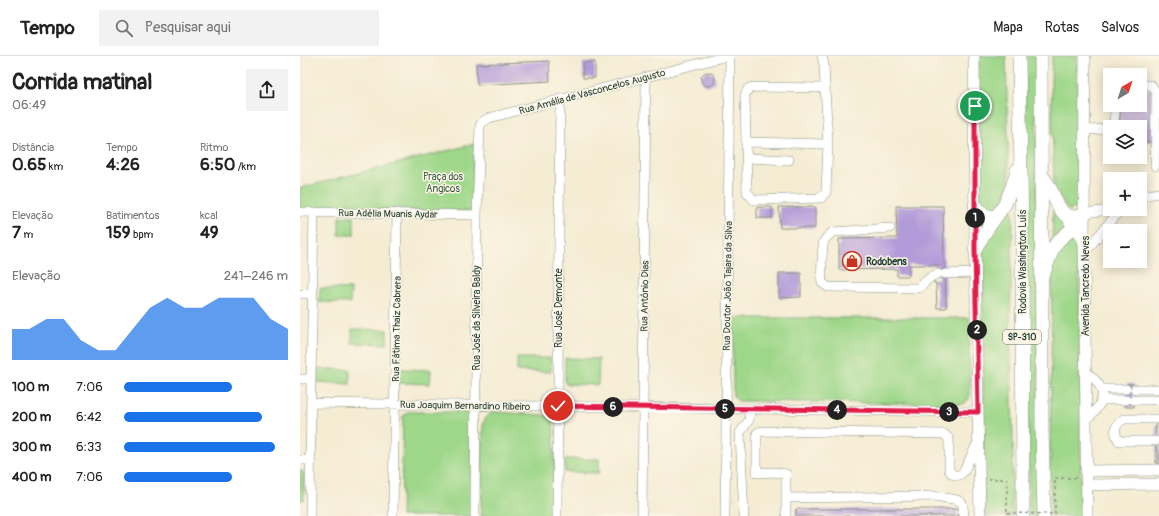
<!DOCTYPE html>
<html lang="pt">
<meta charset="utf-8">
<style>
body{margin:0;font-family:Pangolin,sans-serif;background:#f2f2f2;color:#222;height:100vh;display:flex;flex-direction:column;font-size:15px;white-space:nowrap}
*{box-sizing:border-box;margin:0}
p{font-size:13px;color:#767676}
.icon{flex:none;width:22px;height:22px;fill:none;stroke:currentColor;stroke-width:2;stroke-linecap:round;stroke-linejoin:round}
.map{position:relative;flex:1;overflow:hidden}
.details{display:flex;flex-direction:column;background:#fff;width:300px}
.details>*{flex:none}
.needle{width:26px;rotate:39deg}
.fabs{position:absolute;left:803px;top:12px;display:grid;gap:8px}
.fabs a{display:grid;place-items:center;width:44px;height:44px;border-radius:0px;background:#fff;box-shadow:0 2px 10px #0003;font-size:20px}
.pin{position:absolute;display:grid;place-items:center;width:34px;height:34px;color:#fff;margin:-17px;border:2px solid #fff;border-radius:50%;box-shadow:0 1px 4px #0007}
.km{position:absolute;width:20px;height:20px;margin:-10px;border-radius:50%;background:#222;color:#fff;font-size:11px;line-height:20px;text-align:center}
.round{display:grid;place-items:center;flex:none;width:42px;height:42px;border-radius:0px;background:#f2f2f2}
.headline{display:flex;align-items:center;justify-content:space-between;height:68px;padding:0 12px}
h1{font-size:22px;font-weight:700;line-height:30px}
.stats{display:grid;grid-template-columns:repeat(3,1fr);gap:6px;height:68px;padding:4px 12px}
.stats div{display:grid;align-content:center}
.stats b{font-size:17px;font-weight:700}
.stats small{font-size:11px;font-weight:400}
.stats p{font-size:11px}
.chart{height:112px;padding:8px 12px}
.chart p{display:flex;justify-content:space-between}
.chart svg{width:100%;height:72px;margin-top:4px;fill:#1a73e8;opacity:.7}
ul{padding:0 12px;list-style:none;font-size:13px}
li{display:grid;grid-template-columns:64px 48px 1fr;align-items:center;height:30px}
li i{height:10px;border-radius:5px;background:#1a73e8}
header{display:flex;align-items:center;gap:24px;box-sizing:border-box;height:56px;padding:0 20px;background:#fff;border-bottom:1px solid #e0e0e0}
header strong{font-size:19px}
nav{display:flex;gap:22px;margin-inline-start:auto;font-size:14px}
.search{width:280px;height:36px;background:#f2f2f2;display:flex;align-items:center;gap:10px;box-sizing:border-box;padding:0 14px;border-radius:0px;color:#767676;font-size:15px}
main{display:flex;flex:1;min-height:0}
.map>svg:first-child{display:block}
.green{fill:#9ed789;stroke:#5e8a5e}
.building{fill:#b29bd9}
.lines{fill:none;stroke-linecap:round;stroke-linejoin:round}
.minor-casing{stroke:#8a9484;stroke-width:10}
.major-casing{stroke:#8a9484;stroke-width:12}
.highway-casing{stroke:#8a9484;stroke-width:14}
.path{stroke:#8a9484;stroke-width:1.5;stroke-dasharray:3 3;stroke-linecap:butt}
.minor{stroke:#fff;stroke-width:9}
.major{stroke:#fff;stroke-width:11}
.highway{stroke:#fff;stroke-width:13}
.path-bridge{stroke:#8a9484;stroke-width:1.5;stroke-dasharray:3 3;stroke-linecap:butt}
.route-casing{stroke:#fff;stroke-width:8}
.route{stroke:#e11d48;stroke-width:5}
.labels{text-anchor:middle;stroke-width:3;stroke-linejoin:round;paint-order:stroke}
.shield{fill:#fcf5e5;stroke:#617469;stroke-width:1}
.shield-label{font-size:9px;font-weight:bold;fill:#1f3d34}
.street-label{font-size:10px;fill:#1f3d34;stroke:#fcf5e5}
.park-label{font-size:10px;fill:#385c45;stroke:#fcf5e5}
.poi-label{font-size:10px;font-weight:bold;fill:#1f3d34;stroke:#fcf5e5;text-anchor:start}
</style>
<header>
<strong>Tempo</strong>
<div class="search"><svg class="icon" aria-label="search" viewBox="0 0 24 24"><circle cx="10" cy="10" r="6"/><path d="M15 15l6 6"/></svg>Pesquisar aqui</div>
<nav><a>Mapa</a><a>Rotas</a><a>Salvos</a></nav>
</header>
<main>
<section class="details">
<div class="headline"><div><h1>Corrida matinal</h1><p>06:49</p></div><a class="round"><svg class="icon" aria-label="share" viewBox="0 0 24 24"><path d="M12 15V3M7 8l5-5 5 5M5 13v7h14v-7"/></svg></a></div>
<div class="stats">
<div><p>Distância</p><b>0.65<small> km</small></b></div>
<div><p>Tempo</p><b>4:26</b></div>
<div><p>Ritmo</p><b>6:50<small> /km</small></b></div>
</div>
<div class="stats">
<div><p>Elevação</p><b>7<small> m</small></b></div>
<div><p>Batimentos</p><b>159<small> bpm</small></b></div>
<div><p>kcal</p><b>49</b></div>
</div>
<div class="chart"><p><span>Elevação</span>241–246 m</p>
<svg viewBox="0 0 160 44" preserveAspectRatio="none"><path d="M0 44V25L10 25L20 19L30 19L40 32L50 38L60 38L70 25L80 12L90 6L100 12L110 12L120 6L130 6L140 6L150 19L160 25V44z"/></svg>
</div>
<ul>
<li><b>100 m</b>7:06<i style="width:66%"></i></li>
<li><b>200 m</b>6:42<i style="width:84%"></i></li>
<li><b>300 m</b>6:33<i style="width:92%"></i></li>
<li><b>400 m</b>7:06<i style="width:66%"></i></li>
</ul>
</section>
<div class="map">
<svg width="859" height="460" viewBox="0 0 859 460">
<rect width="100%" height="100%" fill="#fcf5e5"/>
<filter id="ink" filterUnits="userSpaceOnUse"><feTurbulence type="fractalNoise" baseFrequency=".025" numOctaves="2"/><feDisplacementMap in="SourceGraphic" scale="8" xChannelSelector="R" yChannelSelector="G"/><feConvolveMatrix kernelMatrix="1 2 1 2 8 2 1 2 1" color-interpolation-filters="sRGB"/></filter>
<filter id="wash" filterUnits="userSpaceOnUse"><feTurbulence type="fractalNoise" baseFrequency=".012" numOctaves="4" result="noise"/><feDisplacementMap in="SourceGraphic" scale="16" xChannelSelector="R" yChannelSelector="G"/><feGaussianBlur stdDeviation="0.9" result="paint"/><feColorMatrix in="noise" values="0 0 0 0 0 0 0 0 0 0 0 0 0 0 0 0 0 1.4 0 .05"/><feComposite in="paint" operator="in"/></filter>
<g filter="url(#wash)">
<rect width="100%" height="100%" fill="#f4ecd3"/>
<path class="green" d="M 679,0 L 706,0 L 709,125 L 706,142 L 693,156 L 683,152 L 681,147 L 678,40 Z
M 725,0 L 736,0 L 739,460 L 729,460 Z
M 752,0 L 777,0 L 779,149 L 778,151 L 771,154 L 768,154 L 754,131 L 751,26 Z
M 174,88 L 172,155 L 0,153 L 0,132 Z
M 710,154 L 712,155 L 713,159 L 710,266 L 713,388 L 712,460 L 684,460 L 683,230 C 683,217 681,196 686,183 C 689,176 704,159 710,154 Z
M 753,154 L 758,160 L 768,170 L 752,187 Z
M 39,161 L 54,161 L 54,179 L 39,179 Z
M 771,182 L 776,184 L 779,200 L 781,460 L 751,460 L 750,388 L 751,333 L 752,205 L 753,199 Z
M 20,232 L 51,233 L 50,247 L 19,246 Z
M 433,262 L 669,262 L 670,338 C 669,344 667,346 661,348 L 438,345 L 433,340 Z
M 52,273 L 87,274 L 87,288 L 52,287 Z
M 217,302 L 251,302 L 251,316 L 217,315 Z
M 265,302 L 299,303 L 298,329 L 265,328 Z
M 17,312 L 50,314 L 50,328 L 17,326 Z
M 99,313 L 131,314 L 130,328 L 99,327 Z
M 108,356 L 163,356 L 170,359 L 173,368 L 172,460 L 101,460 L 103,360 Z
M 193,356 L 243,359 L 253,362 L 255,423 L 254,460 L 181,460 L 183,368 L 186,361 Z
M 265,403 L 299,403 L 299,417 L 265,416 Z
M 0,413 L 3,416 L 4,419 L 4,444 L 0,444 Z"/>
<g id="blocks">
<path class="building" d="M 249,5 L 250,25 L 177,29 L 176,8 Z
M 295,6 L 295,22 L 283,22 L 283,7 Z
M401 23a7 7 0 1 1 14 0a7 7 0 1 1-14 0Z
M 840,33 L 852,33 L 852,86 L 840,86 L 840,71 L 820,71 L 820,49 L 840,49 Z
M 596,150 L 643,150 L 644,209 L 645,209 L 646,252 L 637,252 L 636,227 L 634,227 L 634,223 L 638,223 L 638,209 L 609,209 L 609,220 L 597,220 L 597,213 L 539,214 L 539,183 L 597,182 Z
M 457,151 L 472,151 L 472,162 L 457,162 Z
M 479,151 L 515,151 L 515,172 L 480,172 Z
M 479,217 L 501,217 L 501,241 L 479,242 Z
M 827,328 L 834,328 L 834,351 L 826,351 Z
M 856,368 L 859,368 L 859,407 L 856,407 Z
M 496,453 L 658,453 L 659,460 L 496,460 Z"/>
</g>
</g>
<g filter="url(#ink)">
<use href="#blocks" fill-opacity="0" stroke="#8a9484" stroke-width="1"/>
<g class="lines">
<g class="minor-casing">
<path id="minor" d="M 522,0 L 524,9 L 528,88 L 526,136 L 521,142 L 454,144 L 447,136 L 445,39 L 448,33 L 453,31 L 524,32
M 840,29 L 851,29 L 856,36 L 855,110
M 811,71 L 814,65 L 816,49
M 785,74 L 809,73 L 810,72
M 446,86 L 528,88
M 446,102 L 489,104
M 840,140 L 859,137
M 0,156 L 177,159
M 785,157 L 817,153
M 590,172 L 533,176 C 529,179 526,181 524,185 C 522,192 521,219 522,227 L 528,231 L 618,232 C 625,228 629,219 638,218
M 785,196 L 821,153
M 645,218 L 676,217
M 0,238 L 13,238
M 785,315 C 809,333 807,345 786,364
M 0,323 L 11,323
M 802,333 L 826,333
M 835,333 L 859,333
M 801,344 L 826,344
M 834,344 L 859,344
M 11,347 L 678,356
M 856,385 L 819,385 C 813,376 815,368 824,363 L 859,363
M 0,404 L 10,404
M 486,442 L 486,460
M 10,460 L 11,323 L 14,156
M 93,460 L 97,157
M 175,460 L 177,159 L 180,70 L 182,66 L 189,62 L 427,0
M 257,460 L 260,43
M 342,460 L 346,21
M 425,460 L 430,0
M 444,460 L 440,377 L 449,364 L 450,353
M 664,460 C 663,456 664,450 662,447 C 658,442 641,442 635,440 L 486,442 L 486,418 L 474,416 L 457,417 L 457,377 L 461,375 L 644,378 L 649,383 L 649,414 C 653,421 659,421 664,415 L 678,386"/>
</g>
<g class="major-casing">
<path id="major" d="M 674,0 L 675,193 L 680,460
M 785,0 L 784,184 L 787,460
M 786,415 L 859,414
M 787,429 L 859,428"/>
</g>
<g class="highway-casing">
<path id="highway" d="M 719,0 L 722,173 L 723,460
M 741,0 L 742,371 L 744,460
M 741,118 C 744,123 748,127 750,132 C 758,148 761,169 785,157
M 675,150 C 682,159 685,161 696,160
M 770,165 L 780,176 L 784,184
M 675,193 L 686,175 L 705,148 L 712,131 L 717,114
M 744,217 L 753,192 L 758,185 L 775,170 L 785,157"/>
</g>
<path class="path" d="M 688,423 L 707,423 L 707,457
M 755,458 L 755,422 L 778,422"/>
<use href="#minor" class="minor"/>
<use href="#major" class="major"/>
<use href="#highway" class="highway"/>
<path class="path-bridge" d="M 707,457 L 755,458"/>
</g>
</g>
<g class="lines" filter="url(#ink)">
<g class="route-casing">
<path id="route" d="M 258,350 L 678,356 L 675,193 L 675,50"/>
</g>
<use href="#route" class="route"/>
</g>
<defs>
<g id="shop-ring" transform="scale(1)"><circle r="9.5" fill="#fcf5e5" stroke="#c8321e" stroke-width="1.5"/><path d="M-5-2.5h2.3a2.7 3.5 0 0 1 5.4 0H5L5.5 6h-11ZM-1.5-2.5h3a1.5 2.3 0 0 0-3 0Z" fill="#c8321e"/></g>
</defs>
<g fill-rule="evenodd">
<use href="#shop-ring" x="552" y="205"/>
</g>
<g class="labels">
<rect class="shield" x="703" y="274" width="38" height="14" rx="3"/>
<g class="shield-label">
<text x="722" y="284">SP-310</text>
</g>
<g class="street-label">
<text transform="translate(292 35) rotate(-15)" y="4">Rua Amália de Vasconcelos Augusto</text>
<text transform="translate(88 157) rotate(1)" y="4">Rua Adélia Muanis Aydar</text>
<text transform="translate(722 206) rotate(-90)" y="4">Rodovia Washington Luís</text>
<text transform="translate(427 230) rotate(-89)" y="4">Rua Doutor João Tajara da Silva</text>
<text transform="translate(785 230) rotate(-90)" y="4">Avenida Tancredo Neves</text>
<text transform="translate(344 240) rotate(-89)" y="4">Rua Antônio Dias</text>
<text transform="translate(258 252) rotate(-90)" y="4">Rua José Demonte</text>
<text transform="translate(176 262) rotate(-90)" y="4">Rua José da Silveira Baldy</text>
<text transform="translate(96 273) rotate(-89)" y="4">Rua Fátima Thaiz Cabrera</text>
<text transform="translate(165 349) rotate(1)" y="4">Rua Joaquim Bernardino Ribeiro</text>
</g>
<g class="park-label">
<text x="143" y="124">Praça dos<tspan x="143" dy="12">Angicos</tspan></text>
</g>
<g class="poi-label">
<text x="566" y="209">Rodobens</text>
</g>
</g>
</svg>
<div class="fabs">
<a><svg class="needle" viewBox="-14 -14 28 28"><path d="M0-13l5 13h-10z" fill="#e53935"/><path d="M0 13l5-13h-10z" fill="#767676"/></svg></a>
<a><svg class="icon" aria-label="layers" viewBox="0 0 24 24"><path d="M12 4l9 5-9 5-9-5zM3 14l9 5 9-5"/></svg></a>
<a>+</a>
<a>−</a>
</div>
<div class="pin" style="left:675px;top:50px;background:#1e9e55"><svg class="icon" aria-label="arrive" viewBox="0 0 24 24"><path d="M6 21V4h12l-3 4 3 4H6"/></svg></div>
<div class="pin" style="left:258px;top:350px;background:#d93025"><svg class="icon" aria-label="check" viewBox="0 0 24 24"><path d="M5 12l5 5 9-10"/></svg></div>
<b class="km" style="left:675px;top:162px">1</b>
<b class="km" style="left:677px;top:274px">2</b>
<b class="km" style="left:649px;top:356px">3</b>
<b class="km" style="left:537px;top:354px">4</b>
<b class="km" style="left:425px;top:353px">5</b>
<b class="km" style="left:313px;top:351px">6</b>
</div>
</main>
